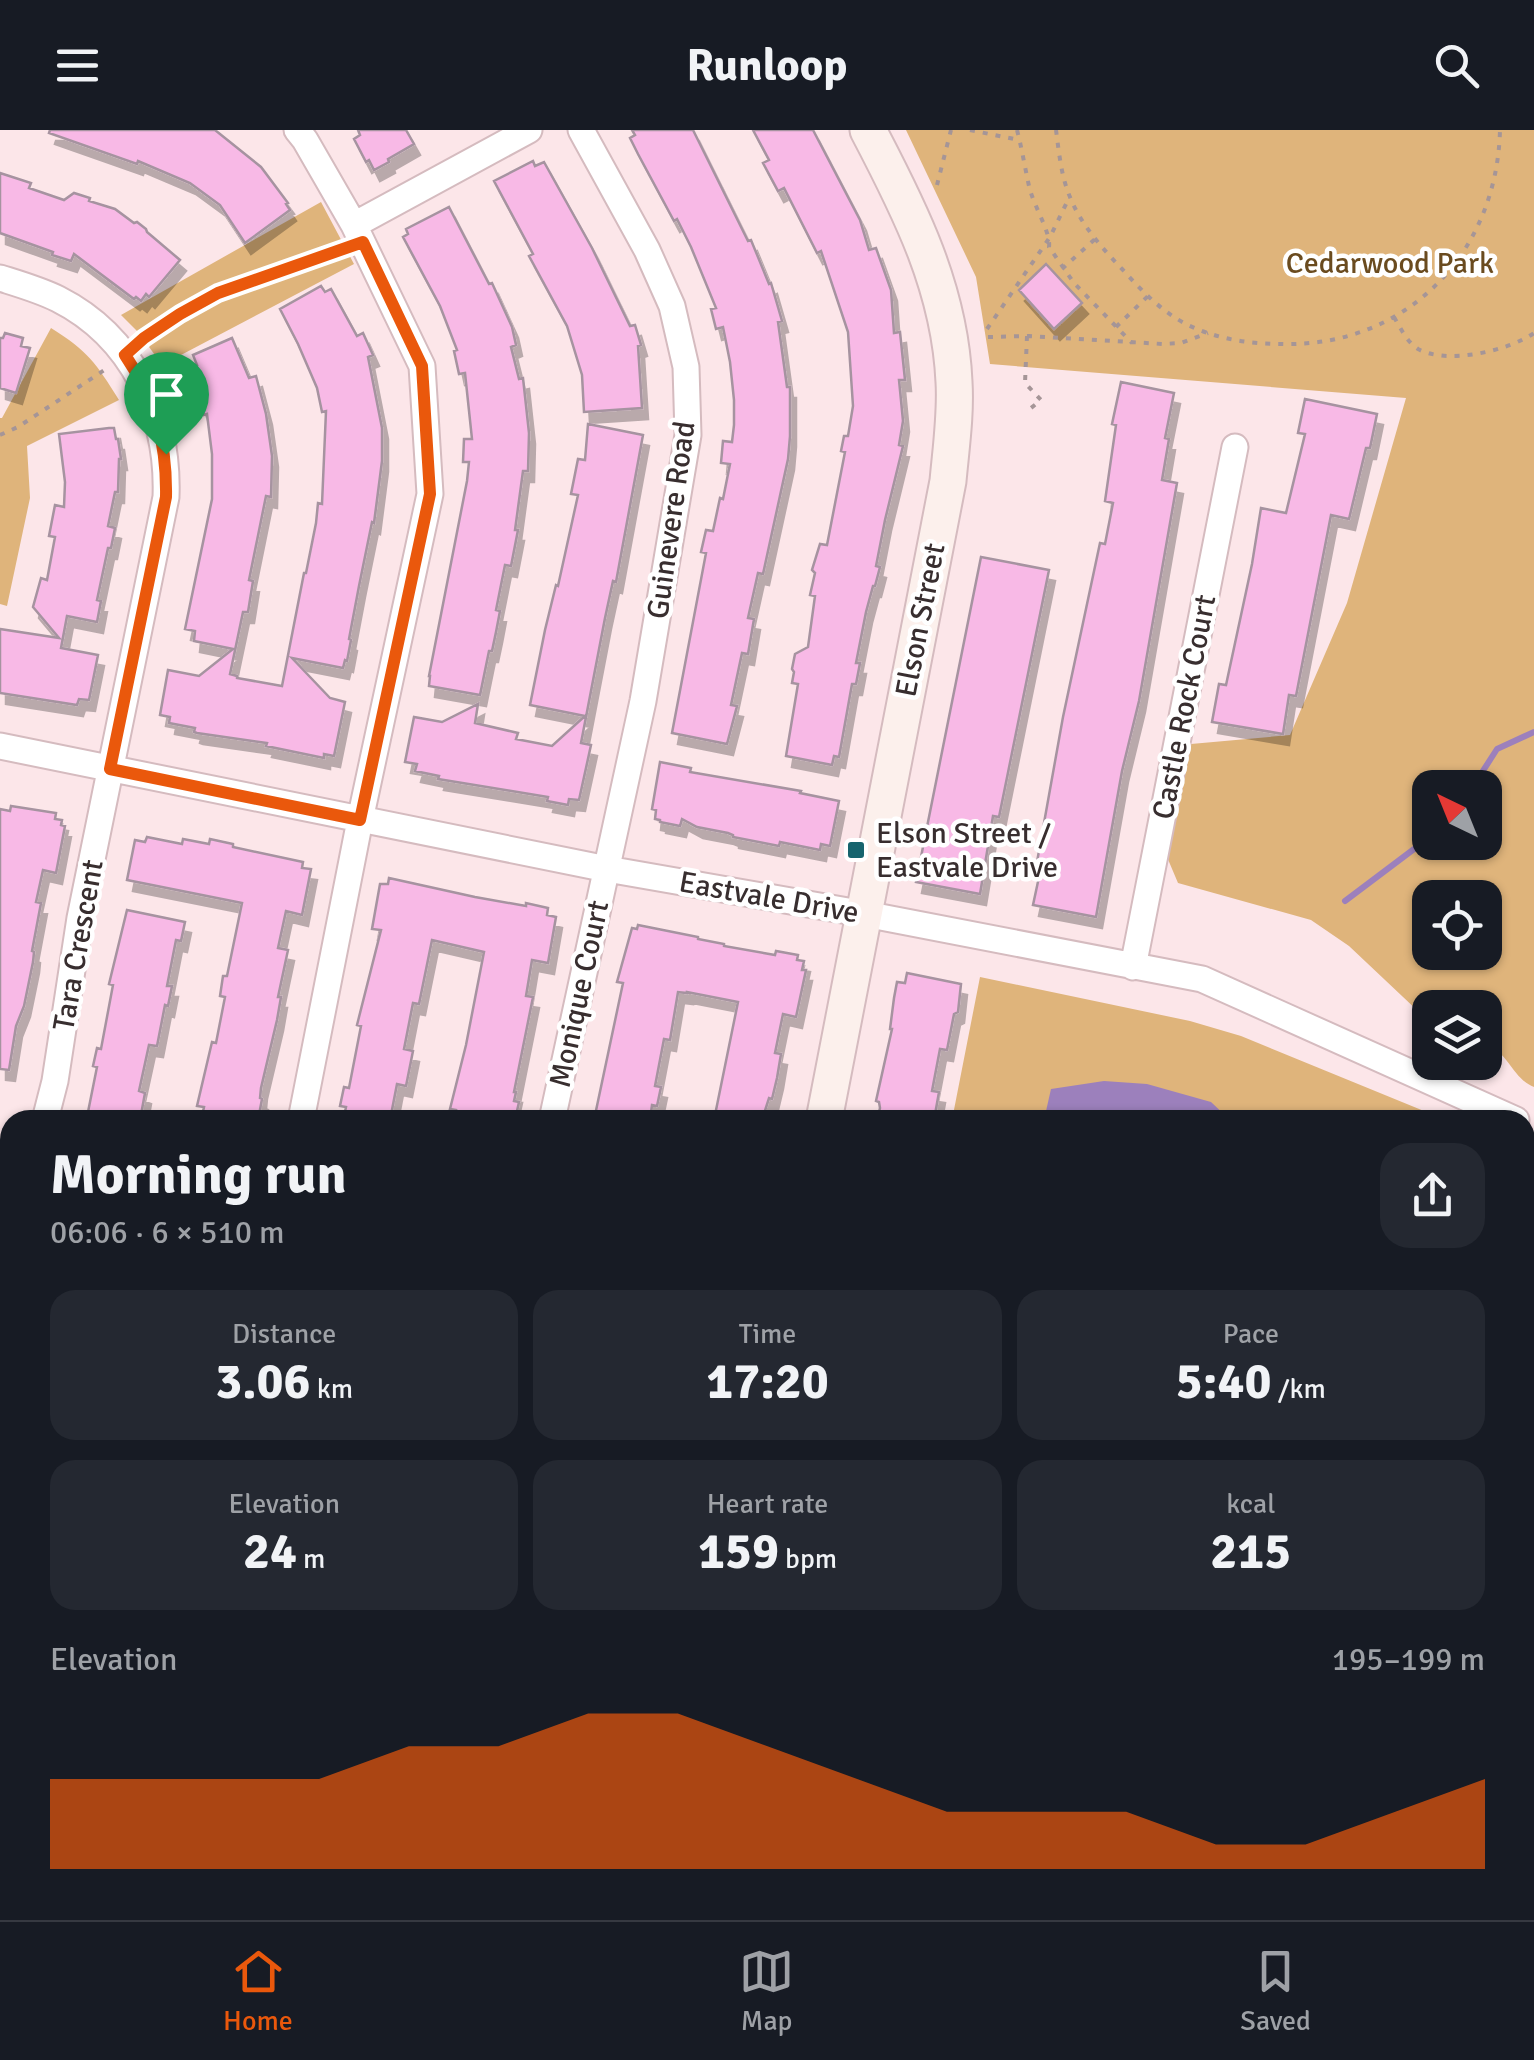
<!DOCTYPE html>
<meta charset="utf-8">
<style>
body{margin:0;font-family:Signika,sans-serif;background:#242831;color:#f1f3f6;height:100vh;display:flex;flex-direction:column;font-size:38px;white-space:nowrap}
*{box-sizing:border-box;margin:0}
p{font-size:32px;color:#9ea1a6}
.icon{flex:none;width:55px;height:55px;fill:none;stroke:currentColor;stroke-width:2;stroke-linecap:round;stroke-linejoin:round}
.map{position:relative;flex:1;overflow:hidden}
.details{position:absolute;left:0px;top:980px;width:1535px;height:810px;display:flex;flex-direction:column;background:#171b24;border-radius:30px 30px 0 0;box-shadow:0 2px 8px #0004}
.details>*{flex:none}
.needle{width:65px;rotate:317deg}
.buttons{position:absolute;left:1412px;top:640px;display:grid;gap:20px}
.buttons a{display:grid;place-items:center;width:90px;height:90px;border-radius:20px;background:#171b24;box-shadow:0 2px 8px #0004;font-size:50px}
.pin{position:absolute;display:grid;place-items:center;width:85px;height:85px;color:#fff;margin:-102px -42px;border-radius:50% 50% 50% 0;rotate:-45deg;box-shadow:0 0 10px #0007}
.pin .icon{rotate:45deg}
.round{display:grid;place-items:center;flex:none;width:105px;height:105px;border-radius:30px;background:#242831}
.head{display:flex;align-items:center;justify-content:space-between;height:170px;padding:0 50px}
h1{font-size:55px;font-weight:800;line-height:75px}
.stats{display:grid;grid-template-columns:repeat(3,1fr);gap:15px;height:170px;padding:10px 50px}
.stats div{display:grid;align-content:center;border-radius:25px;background:#242831;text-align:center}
.stats b{font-size:50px;font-weight:800}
.stats small{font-size:28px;font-weight:400}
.stats p{font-size:28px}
.chart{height:280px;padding:20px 50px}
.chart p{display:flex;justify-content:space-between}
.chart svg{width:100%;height:180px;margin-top:10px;fill:#ea580c;opacity:.7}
header{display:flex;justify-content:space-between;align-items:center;height:130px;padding:0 50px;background:#171b24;font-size:45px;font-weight:800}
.tabs{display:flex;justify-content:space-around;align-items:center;height:140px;border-top:2px solid #363941;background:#171b24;font-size:28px;color:#9ea1a6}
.tabs a{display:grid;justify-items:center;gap:5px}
.tabs .active{color:#ea580c}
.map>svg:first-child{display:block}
.green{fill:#dfb47b;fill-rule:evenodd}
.water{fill:#9c80bc}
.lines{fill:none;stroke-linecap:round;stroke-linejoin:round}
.stream{stroke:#9c80bc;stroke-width:6}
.building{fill:#f8b9e6;stroke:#a693a0;stroke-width:2.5;filter:url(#shadow)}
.street-casing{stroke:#d5bbbf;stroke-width:29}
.secondary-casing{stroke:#d5bbbf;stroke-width:39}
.primary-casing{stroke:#cfcdcd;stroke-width:44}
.path{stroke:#a59597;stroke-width:4;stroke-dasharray:5 8;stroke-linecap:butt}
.street{stroke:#fff;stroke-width:25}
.secondary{stroke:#fcf0ec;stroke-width:35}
.primary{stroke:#f8e1d9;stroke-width:40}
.route-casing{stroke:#fff;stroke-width:20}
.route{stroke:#ea580c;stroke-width:12}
.poi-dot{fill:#16636d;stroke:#fff;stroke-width:4}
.labels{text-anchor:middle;stroke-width:9;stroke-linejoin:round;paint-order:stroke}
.park-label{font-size:30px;fill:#6a4b1f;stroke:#fff}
.street-label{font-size:30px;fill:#382e2f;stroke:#fff}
.poi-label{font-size:30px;fill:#382e2f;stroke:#fff;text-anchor:start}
</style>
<header><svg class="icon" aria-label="menu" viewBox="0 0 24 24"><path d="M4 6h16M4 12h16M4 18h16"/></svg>Runloop<svg class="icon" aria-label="search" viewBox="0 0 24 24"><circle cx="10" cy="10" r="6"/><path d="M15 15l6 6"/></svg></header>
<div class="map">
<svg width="1534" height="1790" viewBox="0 0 1534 1790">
<defs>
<filter id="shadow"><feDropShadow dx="6" dy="11" stdDeviation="0" flood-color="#0004"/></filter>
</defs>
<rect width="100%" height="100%" fill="#fce6e9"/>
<path class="green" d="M 906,0 L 1534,0 L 1534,957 C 1512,948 1510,924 1485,913 L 1485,878 L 1430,878 L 1430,887 L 1420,883 L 1349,816 L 1311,790 L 1178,753 L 1156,701 L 1163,639 L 1191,614 L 1290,605 L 1347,473 L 1406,268 L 990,234 L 976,147 ZM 1430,658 L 1485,658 L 1485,712 L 1430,712 ZM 1430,768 L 1485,768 L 1485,822 L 1430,822 Z
M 321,72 L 354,134 L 162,235 L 139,203 L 121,185 Z
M 51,198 C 88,221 96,233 119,270 L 27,316 L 30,368 L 7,476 L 0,474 L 0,288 L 2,288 Z
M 980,847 L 1190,891 L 1241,906 L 1446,990 L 952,990 Z
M 1525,1023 L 1534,1026 L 1534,1230 L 1525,1247 Z
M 955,1780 L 1238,1780 L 1226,1790 L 952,1790 Z
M 1266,1780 L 1397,1780 L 1398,1785 L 1393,1790 L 1287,1790 Z"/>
<path class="water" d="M 1104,951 L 1147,954 L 1211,972 L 1230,990 L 1044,990 L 1051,959 Z"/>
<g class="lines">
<path class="stream" d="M 1472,658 L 1497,619 L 1534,602
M 1345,771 L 1430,707"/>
</g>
<path class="building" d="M 50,0 L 215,0 L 261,37 L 288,73 L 286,74 L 290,80 L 245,113 L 220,75 L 190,53 L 138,31 L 137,34 L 49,3 Z
M 358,0 L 406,0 L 414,14 L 388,29 L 389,32 L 374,40 L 369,30 L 366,32 L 354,9 L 360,5 Z
M 632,0 L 693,0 L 748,111 L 751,110 L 769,154 L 771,153 L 782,191 L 778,192 L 787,257 L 790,257 L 790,306 L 788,329 L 763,444 L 758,443 L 748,488 L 754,489 L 748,524 L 742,523 L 731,575 L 737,576 L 727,614 L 672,603 L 706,423 L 701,422 L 706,400 L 713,401 L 720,368 L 723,369 L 730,334 L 721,333 L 723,311 L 732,312 L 734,295 L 734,270 L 730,232 L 723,197 L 716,199 L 711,179 L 716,178 L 691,117 L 677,89 L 674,91 L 638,24 L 630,8 L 635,5 Z
M 753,0 L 813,0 L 860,90 L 869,120 L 876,118 L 891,160 L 894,203 L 900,202 L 905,250 L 899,250 L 903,291 L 899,315 L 903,316 L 885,390 L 876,436 L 880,437 L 875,456 L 873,456 L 866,482 L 856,533 L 860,533 L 856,554 L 852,554 L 839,627 L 834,626 L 832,635 L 786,626 L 798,554 L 792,553 L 794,542 L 792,539 L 795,524 L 808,517 L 815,466 L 810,465 L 815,443 L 812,440 L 820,414 L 827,415 L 845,322 L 841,321 L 844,306 L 848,306 L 853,276 L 848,202 L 821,121 L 817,123 L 784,58 L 778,61 L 763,33 L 769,30 Z
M 533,31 L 535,36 L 544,32 L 592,118 L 630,196 L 635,195 L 641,215 L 638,216 L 642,278 L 584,282 L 582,245 L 567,196 L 529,126 L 533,124 L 494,51 Z
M 0,43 L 31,53 L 29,58 L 64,70 L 74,63 L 90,68 L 89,71 L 115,79 L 134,93 L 137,92 L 146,99 L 147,102 L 180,130 L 149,167 L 146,164 L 141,171 L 136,167 L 134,169 L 74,124 L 71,131 L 52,125 L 53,122 L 0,103 Z
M 449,77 L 489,154 L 492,153 L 512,197 L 516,215 L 511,217 L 519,249 L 523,248 L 529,303 L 528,341 L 523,341 L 515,400 L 518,400 L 511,436 L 505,435 L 496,480 L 500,481 L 496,502 L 492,521 L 489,521 L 480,565 L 429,556 L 430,546 L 429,546 L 467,351 L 469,332 L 463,332 L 464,309 L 472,309 L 465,243 L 459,244 L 454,221 L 457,220 L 440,176 L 403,107 L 408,104 L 406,99 Z
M 1046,134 L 1082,173 L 1054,199 L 1019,160 Z
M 321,156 L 325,162 L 331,159 L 357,206 L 363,203 L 373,225 L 368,227 L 382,298 L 382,331 L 374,393 L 372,392 L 359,456 L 349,509 L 351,510 L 347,531 L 345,530 L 343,538 L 292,528 L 330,568 L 345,572 L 334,626 L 324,624 L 324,628 L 266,616 L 267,613 L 197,603 L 194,602 L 195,598 L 169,593 L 170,587 L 160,585 L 168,540 L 199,546 L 233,519 L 194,511 L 195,501 L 185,499 L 212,369 L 212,324 L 207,284 L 204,285 L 188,239 L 197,235 L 193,225 L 232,208 L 249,248 L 256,246 L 266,284 L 272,326 L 271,367 L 266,366 L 249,450 L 253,451 L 248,482 L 243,482 L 230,544 L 237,546 L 237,548 L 282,556 L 304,443 L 306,443 L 316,393 L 318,373 L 322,374 L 326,281 L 322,282 L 317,258 L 298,214 L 280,179 Z
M 5,203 L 23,208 L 21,216 L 30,218 L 16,263 L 0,258 L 0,208 L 3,208 Z
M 1121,252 L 1174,263 L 1165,308 L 1169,309 L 1162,350 L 1177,353 L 1139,571 L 1122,641 L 1096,787 L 1033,775 L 1042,733 L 1037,732 L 1063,587 L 1100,413 L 1105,414 L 1113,373 L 1105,371 L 1116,295 L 1112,294 Z
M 1305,269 L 1377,284 L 1370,318 L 1366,318 L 1349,389 L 1331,385 L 1296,566 L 1289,565 L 1283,604 L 1212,592 L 1219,554 L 1226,555 L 1252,434 L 1261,378 L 1286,383 L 1305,304 L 1298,303 Z
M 588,294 L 643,305 L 616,452 L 613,451 L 605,488 L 581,613 L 591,615 L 579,670 L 569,669 L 568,675 L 547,671 L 548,667 L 438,649 L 439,646 L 415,641 L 417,634 L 405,632 L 414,587 L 442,592 L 478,574 L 475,593 L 518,603 L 516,609 L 552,616 L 585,586 L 530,575 L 545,500 L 556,455 L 558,456 L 578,365 L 571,364 L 578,329 L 585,330 Z
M 109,298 L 114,298 L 116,309 L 118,309 L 121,329 L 119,329 L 118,362 L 115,362 L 108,396 L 115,398 L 111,418 L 108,418 L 97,470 L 101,471 L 97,492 L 67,486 L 61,518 L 98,525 L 89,570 L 79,569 L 77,575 L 0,563 L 0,499 L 59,508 L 33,477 L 41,448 L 47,450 L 55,407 L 49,406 L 55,375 L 64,377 L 65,352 L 59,304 Z
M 981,427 L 1049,440 L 999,687 L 993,686 L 980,764 L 916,752 Z
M 660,632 L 691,638 L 690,642 L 801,661 L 800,663 L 839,671 L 830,716 L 821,714 L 820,720 L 780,712 L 779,716 L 733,707 L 733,705 L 728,703 L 697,697 L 682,689 L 680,696 L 660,692 L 660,690 L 655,689 L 656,680 L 652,679 Z
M 11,676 L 56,683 L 55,689 L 62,690 L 61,695 L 65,696 L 56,743 L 43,740 L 36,772 L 41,773 L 32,821 L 34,822 L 33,832 L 24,876 L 16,896 L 9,940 L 0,939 L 0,679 L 10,681 Z
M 147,707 L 182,714 L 183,709 L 209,714 L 210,709 L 233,714 L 233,717 L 303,732 L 302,738 L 311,739 L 302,785 L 286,781 L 278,818 L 288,820 L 278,867 L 281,867 L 277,890 L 261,958 L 260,968 L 262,969 L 258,990 L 201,990 L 204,977 L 197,976 L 212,912 L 216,913 L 225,867 L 220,866 L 223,846 L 227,846 L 242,773 L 127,750 L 135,710 L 145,712 Z
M 389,748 L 475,767 L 526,776 L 526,773 L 548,778 L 547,785 L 556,787 L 548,833 L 532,830 L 526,866 L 533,867 L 514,962 L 516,962 L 514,971 L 519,972 L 515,990 L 454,990 L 456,980 L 450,979 L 466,915 L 484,822 L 432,810 L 419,874 L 413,873 L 404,919 L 413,921 L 406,956 L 397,954 L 390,990 L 366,990 L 344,986 L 346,977 L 340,976 L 344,957 L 349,958 L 361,896 L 357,895 L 381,800 L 372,799 L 380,754 L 388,754 Z
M 127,780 L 185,792 L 181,811 L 176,810 L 167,856 L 172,856 L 168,876 L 165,875 L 157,916 L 149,915 L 139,961 L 145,963 L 140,990 L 104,990 L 87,987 L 97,937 L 93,936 L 97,918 L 101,919 L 113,855 L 109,854 Z
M 638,795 L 698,807 L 698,809 L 724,814 L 724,816 L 775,825 L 776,821 L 798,825 L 797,830 L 804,831 L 802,840 L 806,840 L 796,887 L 783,884 L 775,923 L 781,924 L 777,948 L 772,969 L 769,968 L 762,990 L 714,990 L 738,872 L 687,862 L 687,863 L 678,862 L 670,910 L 664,909 L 655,956 L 661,957 L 657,976 L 652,975 L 650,990 L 594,990 L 623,853 L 617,852 L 632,798 L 637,799 Z
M 907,843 L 961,854 L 958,882 L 954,884 L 947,920 L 940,919 L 932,961 L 939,962 L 934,990 L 877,990 L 880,978 L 879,972 L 876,971 L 892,899 L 890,899 L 894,868 L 897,852 L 905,853 Z"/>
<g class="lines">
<g class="street-casing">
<path id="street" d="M 297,0 L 305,10 L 354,95 L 422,236 L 430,364 L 360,690 L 301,990
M 354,95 L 529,0
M 0,148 C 19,154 40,160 58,169 C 133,207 169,285 166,367 L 80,788 L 55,951 L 45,990
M 0,616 L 607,739 L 865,784 L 1202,849 L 1516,990
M 1133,837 L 1235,317
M 552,990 L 643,571 L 688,305 L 686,237 L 672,176 L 647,120 L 581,0
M 0,1119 L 10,1100
M 1525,1266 L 1534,1251
M 0,1331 L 10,1338
M 1525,1532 L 1534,1538
M 0,1724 L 10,1732
M 74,1780 L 87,1790
M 1450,1780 L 1464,1790
M 844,1790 L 846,1780"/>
</g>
<g class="secondary-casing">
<path id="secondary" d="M 824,990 L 948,351 C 951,318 956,284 954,252 C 950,159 910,80 868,0
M 528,1790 L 534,1780
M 565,1790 L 571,1780"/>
</g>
<g class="primary-casing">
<path id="primary" d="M 0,1443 L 10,1451
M 413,1780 L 415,1786 L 421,1790
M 482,1780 L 495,1790"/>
</g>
<path class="path" d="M 970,0 L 1019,10
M 1017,0 C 1022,19 1025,38 1029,56 C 1033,75 1051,102 1049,117 L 1074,153 L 1132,213
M 1056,0 C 1059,22 1061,46 1070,67 C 1081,95 1103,119 1123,140 C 1142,161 1161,181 1186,194 C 1216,209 1249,214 1282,214 C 1407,217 1497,123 1500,0
M 937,55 L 951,0
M 1062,139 L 1095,109
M 1394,187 C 1401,199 1407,212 1418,219 C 1447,235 1508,221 1534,203
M 1116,197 L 1148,166
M 987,199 L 1050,107 L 1069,68
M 1027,206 L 1025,253 L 1041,270 L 1031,278
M 988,207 L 1029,206 L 1163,214 L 1181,213 L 1208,203
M 140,211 C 199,165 271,145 340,120
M 0,305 L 18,297 L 106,239
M 601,1780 L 605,1790
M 258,1790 L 300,1780
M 990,1790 L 992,1780
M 1108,1790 L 1115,1780
M 1364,1790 L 1370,1780"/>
<use href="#street" class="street"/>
<use href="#secondary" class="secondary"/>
<use href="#primary" class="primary"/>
</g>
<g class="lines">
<g class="route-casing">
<path id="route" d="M 363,112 L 422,236 L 430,364 L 360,690 L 110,639 L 166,367 C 167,313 155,269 125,225 L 144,208 L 180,184 L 218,163 Z"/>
</g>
<use href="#route" class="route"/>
</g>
<rect class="poi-dot" x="846" y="710" width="20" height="20" rx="5"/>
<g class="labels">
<g class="park-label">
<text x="1390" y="143">Cedarwood Park</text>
</g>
<g class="street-label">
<text transform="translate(671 390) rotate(-82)" y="10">Guinevere Road</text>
<text transform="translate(920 490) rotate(-79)" y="10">Elson Street</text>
<text transform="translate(1184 577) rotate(-79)" y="10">Castle Rock Court</text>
<text transform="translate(769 767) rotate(10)" y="10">Eastvale Drive</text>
<text transform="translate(78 815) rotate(-80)" y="10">Tara Crescent</text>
<text transform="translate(579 864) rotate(-78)" y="10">Monique Court</text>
</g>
<g class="poi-label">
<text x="876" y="713">Elson Street /<tspan x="876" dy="34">Eastvale Drive</tspan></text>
</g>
</g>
</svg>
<div class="buttons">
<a><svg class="needle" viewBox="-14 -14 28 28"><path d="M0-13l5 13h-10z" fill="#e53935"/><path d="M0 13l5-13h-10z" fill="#9ea1a6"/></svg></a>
<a><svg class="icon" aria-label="locate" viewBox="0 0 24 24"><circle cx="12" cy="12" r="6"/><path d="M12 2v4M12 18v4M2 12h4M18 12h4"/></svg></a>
<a><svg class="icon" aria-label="layers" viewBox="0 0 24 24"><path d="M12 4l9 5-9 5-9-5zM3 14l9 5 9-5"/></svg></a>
</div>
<div class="pin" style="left:166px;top:324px;background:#1e9e55"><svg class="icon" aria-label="arrive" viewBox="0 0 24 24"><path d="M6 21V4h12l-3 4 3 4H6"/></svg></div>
<section class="details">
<div class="head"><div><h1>Morning run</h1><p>06:06 · 6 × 510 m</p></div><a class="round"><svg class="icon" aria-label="share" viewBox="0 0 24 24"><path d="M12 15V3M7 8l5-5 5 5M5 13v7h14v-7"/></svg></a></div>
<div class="stats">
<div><p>Distance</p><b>3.06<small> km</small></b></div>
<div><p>Time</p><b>17:20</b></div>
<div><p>Pace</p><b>5:40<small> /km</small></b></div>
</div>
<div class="stats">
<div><p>Elevation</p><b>24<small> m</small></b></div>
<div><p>Heart rate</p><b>159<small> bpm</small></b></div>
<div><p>kcal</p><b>215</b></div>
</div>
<div class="chart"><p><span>Elevation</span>195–199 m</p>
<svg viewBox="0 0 160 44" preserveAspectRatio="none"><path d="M0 44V22L10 22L20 22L30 22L40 14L50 14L60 6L70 6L80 14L90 22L100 30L110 30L120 30L130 38L140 38L150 30L160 22V44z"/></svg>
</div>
</section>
</div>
<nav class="tabs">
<a class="active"><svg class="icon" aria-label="home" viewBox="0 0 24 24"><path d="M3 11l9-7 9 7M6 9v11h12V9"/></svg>Home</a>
<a><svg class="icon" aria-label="map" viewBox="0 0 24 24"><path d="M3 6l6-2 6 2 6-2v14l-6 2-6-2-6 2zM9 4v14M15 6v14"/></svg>Map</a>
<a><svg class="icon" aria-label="saved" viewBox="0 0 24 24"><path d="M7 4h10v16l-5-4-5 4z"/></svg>Saved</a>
</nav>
